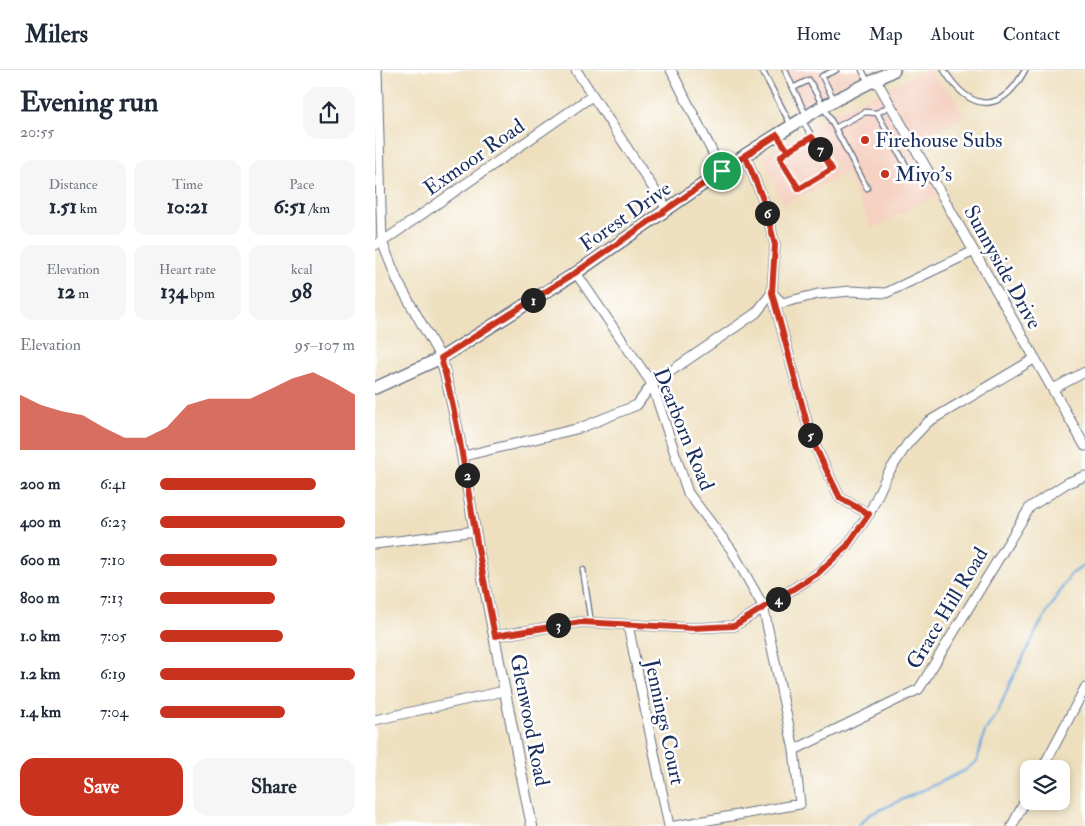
<!DOCTYPE html>
<meta charset="utf-8">
<style>
body{margin:0;font-family:"IM FELL Double Pica",serif;background:#f6f6f7;color:#1f2937;height:100vh;display:flex;flex-direction:column;font-size:19px;white-space:nowrap}
*{box-sizing:border-box;margin:0}
p{font-size:16px;color:#747a83}
.icon{flex:none;width:28px;height:28px;fill:none;stroke:currentColor;stroke-width:2;stroke-linecap:round;stroke-linejoin:round}
.map{position:relative;flex:1;overflow:hidden}
.drawer{display:flex;flex-direction:column;background:#fff;width:375px}
.drawer>*{flex:none}
.controls{position:absolute;left:645px;top:690px;display:grid;gap:10px}
.controls a{display:grid;place-items:center;width:50px;height:50px;border-radius:10px;background:#fff;box-shadow:0 2px 8px #0003;font-size:25px}
.pin{position:absolute;display:grid;place-items:center;width:42px;height:42px;color:#fff;margin:-21px;border:2px solid #fff;border-radius:50%;box-shadow:0 1px 5px #0007}
.km{position:absolute;width:25px;height:25px;margin:-12px;border-radius:50%;background:#222;color:#fff;font-size:14px;line-height:25px;text-align:center}
.round{display:grid;place-items:center;flex:none;width:52px;height:52px;border-radius:15px;background:#f6f6f7}
.headline{display:flex;align-items:center;justify-content:space-between;height:85px;padding:0 20px}
h1{font-size:28px;font-weight:700;line-height:38px}
.metrics{display:grid;grid-template-columns:repeat(3,1fr);gap:8px;height:85px;padding:5px 20px}
.metrics div{display:grid;align-content:center;border-radius:12px;background:#f6f6f7;text-align:center}
.metrics b{font-size:21px;font-weight:700}
.metrics small{font-size:14px;font-weight:400}
.metrics p{font-size:14px}
.chart{height:140px;padding:10px 20px}
.chart p{display:flex;justify-content:space-between}
.chart svg{width:100%;height:90px;margin-top:5px;fill:#c8321e;opacity:.7}
.button{display:flex;gap:10px;margin-top:auto;padding:10px 20px}
.button a{flex:1;height:58px;border-radius:15px;background:#c8321e;color:#fff;font-size:20px;font-weight:700;line-height:58px;text-align:center}
.button a+a{background:#f6f6f7;color:#1f2937}
ul{padding:0 20px;list-style:none;font-size:16px}
li{display:grid;grid-template-columns:80px 60px 1fr;align-items:center;height:38px}
li i{height:12px;border-radius:6px;background:#c8321e}
header{display:flex;align-items:center;gap:30px;box-sizing:border-box;height:70px;padding:0 25px;background:#fff;border-bottom:1px solid #e0e1e3}
header strong{font-size:24px}
nav{display:flex;gap:28px;margin-inline-start:auto;font-size:18px}
main{display:flex;flex:1;min-height:0}
.map>svg:first-child{display:block}
.built{fill:#f5d2c2}
.lines{fill:none;stroke-linecap:round;stroke-linejoin:round}
.stream{stroke:#6ba8dd;stroke-width:2.5}
.service-casing{stroke:#656d80;stroke-width:7}
.minor-casing{stroke:#656d80;stroke-width:11}
.tertiary-casing{stroke:#656d80;stroke-width:12}
.secondary-casing{stroke:#656d80;stroke-width:14}
.service{stroke:#fff;stroke-width:4.5}
.minor{stroke:#fff;stroke-width:9}
.tertiary{stroke:#fff;stroke-width:10}
.secondary{stroke:#fff;stroke-width:11}
.route-casing{stroke:#fff;stroke-width:10}
.route{stroke:#c8321e;stroke-width:6}
.poi-dot{fill:#c8321e;stroke:#fff;stroke-width:2}
.labels{text-anchor:middle;stroke-width:5;stroke-linejoin:round;paint-order:stroke}
.poi-label{font-size:21px;fill:#1b2f5e;stroke:#fff;text-anchor:start}
.street-label{font-size:21px;fill:#1b2f5e;stroke:#fff}
</style>
<header>
<strong>Milers</strong>
<nav><a>Home</a><a>Map</a><a>About</a><a>Contact</a></nav>
</header>
<main>
<section class="drawer">
<div class="headline"><div><h1>Evening run</h1><p>20:55</p></div><a class="round"><svg class="icon" aria-label="share" viewBox="0 0 24 24"><path d="M12 15V3M7 8l5-5 5 5M5 13v7h14v-7"/></svg></a></div>
<div class="metrics">
<div><p>Distance</p><b>1.51<small> km</small></b></div>
<div><p>Time</p><b>10:21</b></div>
<div><p>Pace</p><b>6:51<small> /km</small></b></div>
</div>
<div class="metrics">
<div><p>Elevation</p><b>12<small> m</small></b></div>
<div><p>Heart rate</p><b>134<small> bpm</small></b></div>
<div><p>kcal</p><b>98</b></div>
</div>
<div class="chart"><p><span>Elevation</span>95–107 m</p>
<svg viewBox="0 0 160 44" preserveAspectRatio="none"><path d="M0 44V17L10 22L20 25L30 27L40 33L50 38L60 38L70 33L80 22L90 19L100 19L110 19L120 14L130 9L140 6L150 11L160 17V44z"/></svg>
</div>
<ul>
<li><b>200 m</b>6:41<i style="width:80%"></i></li>
<li><b>400 m</b>6:23<i style="width:95%"></i></li>
<li><b>600 m</b>7:10<i style="width:60%"></i></li>
<li><b>800 m</b>7:13<i style="width:59%"></i></li>
<li><b>1.0 km</b>7:05<i style="width:63%"></i></li>
<li><b>1.2 km</b>6:19<i style="width:100%"></i></li>
<li><b>1.4 km</b>7:04<i style="width:64%"></i></li>
</ul>
<div class="button"><a>Save</a><a>Share</a></div>
</section>
<div class="map">
<svg width="710" height="756" viewBox="0 0 710 756">
<rect width="100%" height="100%" fill="#fff"/>
<filter id="ink" filterUnits="userSpaceOnUse"><feTurbulence type="fractalNoise" baseFrequency=".02" numOctaves="2"/><feDisplacementMap in="SourceGraphic" scale="10" xChannelSelector="R" yChannelSelector="G"/><feConvolveMatrix kernelMatrix="1 2 1 2 8 2 1 2 1" color-interpolation-filters="sRGB"/></filter>
<filter id="wash" filterUnits="userSpaceOnUse"><feTurbulence type="fractalNoise" baseFrequency=".0096" numOctaves="4" result="noise"/><feDisplacementMap in="SourceGraphic" scale="20" xChannelSelector="R" yChannelSelector="G"/><feGaussianBlur stdDeviation="1.12" result="paint"/><feColorMatrix in="noise" values="0 0 0 0 0 0 0 0 0 0 0 0 0 0 0 0 0 1.4 0 .05"/><feComposite in="paint" operator="in"/></filter>
<g filter="url(#wash)">
<rect width="100%" height="100%" fill="#eee0bf"/>
<path class="built" d="M 408,0 L 496,0 L 455,20 L 426,38 Z
M 550,0 L 554,0 L 579,27 L 590,48 L 534,72 L 563,125 L 497,159 L 471,103 L 408,135 L 388,86 L 451,47 Z"/>
<g class="lines">
<path class="stream" d="M 483,756 L 494,745 L 589,701 L 602,691 L 610,661 L 622,644 L 635,613 L 665,554 L 695,505 L 710,495"/>
</g>
</g>
<g filter="url(#ink)">
<g class="lines">
<g class="service-casing">
<path id="service" d="M 387,0 L 416,55
M 410,0 L 418,18
M 487,0 L 493,12
M 569,0 C 595,42 626,45 650,0
M 459,30 L 447,6 L 461,0
M 502,43 L 533,99 L 540,102 L 551,99
M 431,45 L 418,18 L 434,10 L 460,58 L 490,42 L 502,43 L 516,35
M 427,50 L 457,99 L 424,119 L 406,90 L 406,86 L 437,67
M 460,58 L 492,118
M 403,66 L 413,81
M 208,500 L 216,553"/>
</g>
<g class="minor-casing">
<path id="minor" d="M 2,0 L 7,172 L 23,212 L 66,288
M 201,0 L 292,139
M 296,0 L 347,101
M 500,8 L 710,376
M 370,85 L 389,132 L 400,175 L 397,223 L 436,367 L 465,428 L 494,444
M 0,175 L 7,172 L 217,26
M 201,203 L 277,314 L 313,423 L 356,479 L 388,536 L 419,680 L 425,734 L 300,756
M 678,319 L 710,302
M 89,386 L 205,358 L 262,335 L 277,314 L 381,243 L 397,223 L 407,233 L 443,224 L 476,221 L 511,223 L 599,181
M 0,474 L 100,461
M 253,555 L 294,756
M 120,566 L 206,552 L 318,558 L 359,556 L 442,504 L 472,476 L 494,444 L 512,405 L 533,373 L 553,352 L 659,289
M 0,650 L 129,621
M 419,680 L 544,619 L 655,437 L 692,413 L 710,406
M 667,699 L 710,618
M 637,756 L 654,723"/>
</g>
<g class="tertiary-casing">
<path id="tertiary" d="M 66,288 C 82,346 90,404 100,462 C 117,561 137,658 157,756"/>
</g>
<g class="secondary-casing">
<path id="secondary" d="M 0,318 L 66,288 L 201,203 L 370,85 L 445,38 L 519,0"/>
</g>
<use href="#service" class="service"/>
<use href="#minor" class="minor"/>
<use href="#tertiary" class="tertiary"/>
<use href="#secondary" class="secondary"/>
</g>
</g>
<g class="lines" filter="url(#ink)">
<g class="route-casing">
<path id="route" d="M 347,101 L 200,203 L 66,288 C 82,345 90,402 100,461 C 106,496 113,531 120,566 L 206,552 L 318,558 L 359,556 L 442,504 L 472,476 L 494,444 L 465,428 L 436,368 L 397,223 L 400,175 L 389,132 L 370,85 L 402,65 L 413,81 L 406,86 L 406,90 L 424,119 L 457,99 L 437,67 L 413,81 L 402,65 L 347,101"/>
</g>
<use href="#route" class="route"/>
</g>
<g class="poi-dot">
<circle cx="490" cy="70" r="5"/>
<circle cx="510" cy="104" r="5"/>
</g>
<g class="labels">
<g class="poi-label">
<text x="500" y="77">Firehouse Subs</text>
<text x="520" y="111">Miyo's</text>
</g>
<g class="street-label">
<text transform="translate(99 87) rotate(-35)" y="7">Exmoor Road</text>
<text transform="translate(250 146) rotate(-35)" y="7">Forest Drive</text>
<text transform="translate(628 197) rotate(61)" y="7">Sunnyside Drive</text>
<text transform="translate(309 359) rotate(68)" y="7">Dearborn Road</text>
<text transform="translate(572 538) rotate(-59)" y="7">Grace Hill Road</text>
<text transform="translate(155 650) rotate(79)" y="7">Glenwood Road</text>
<text transform="translate(290 652) rotate(78)" y="7">Jennings Court</text>
</g>
</g>
</svg>
<div class="controls">
<a><svg class="icon" aria-label="layers" viewBox="0 0 24 24"><path d="M12 4l9 5-9 5-9-5zM3 14l9 5 9-5"/></svg></a>
</div>
<div class="pin" style="left:347px;top:101px;background:#1e9e55"><svg class="icon" aria-label="arrive" viewBox="0 0 24 24"><path d="M6 21V4h12l-3 4 3 4H6"/></svg></div>
<b class="km" style="left:158px;top:230px">1</b>
<b class="km" style="left:92px;top:405px">2</b>
<b class="km" style="left:183px;top:555px">3</b>
<b class="km" style="left:403px;top:529px">4</b>
<b class="km" style="left:435px;top:365px">5</b>
<b class="km" style="left:392px;top:143px">6</b>
<b class="km" style="left:445px;top:79px">7</b>
</div>
</main>
